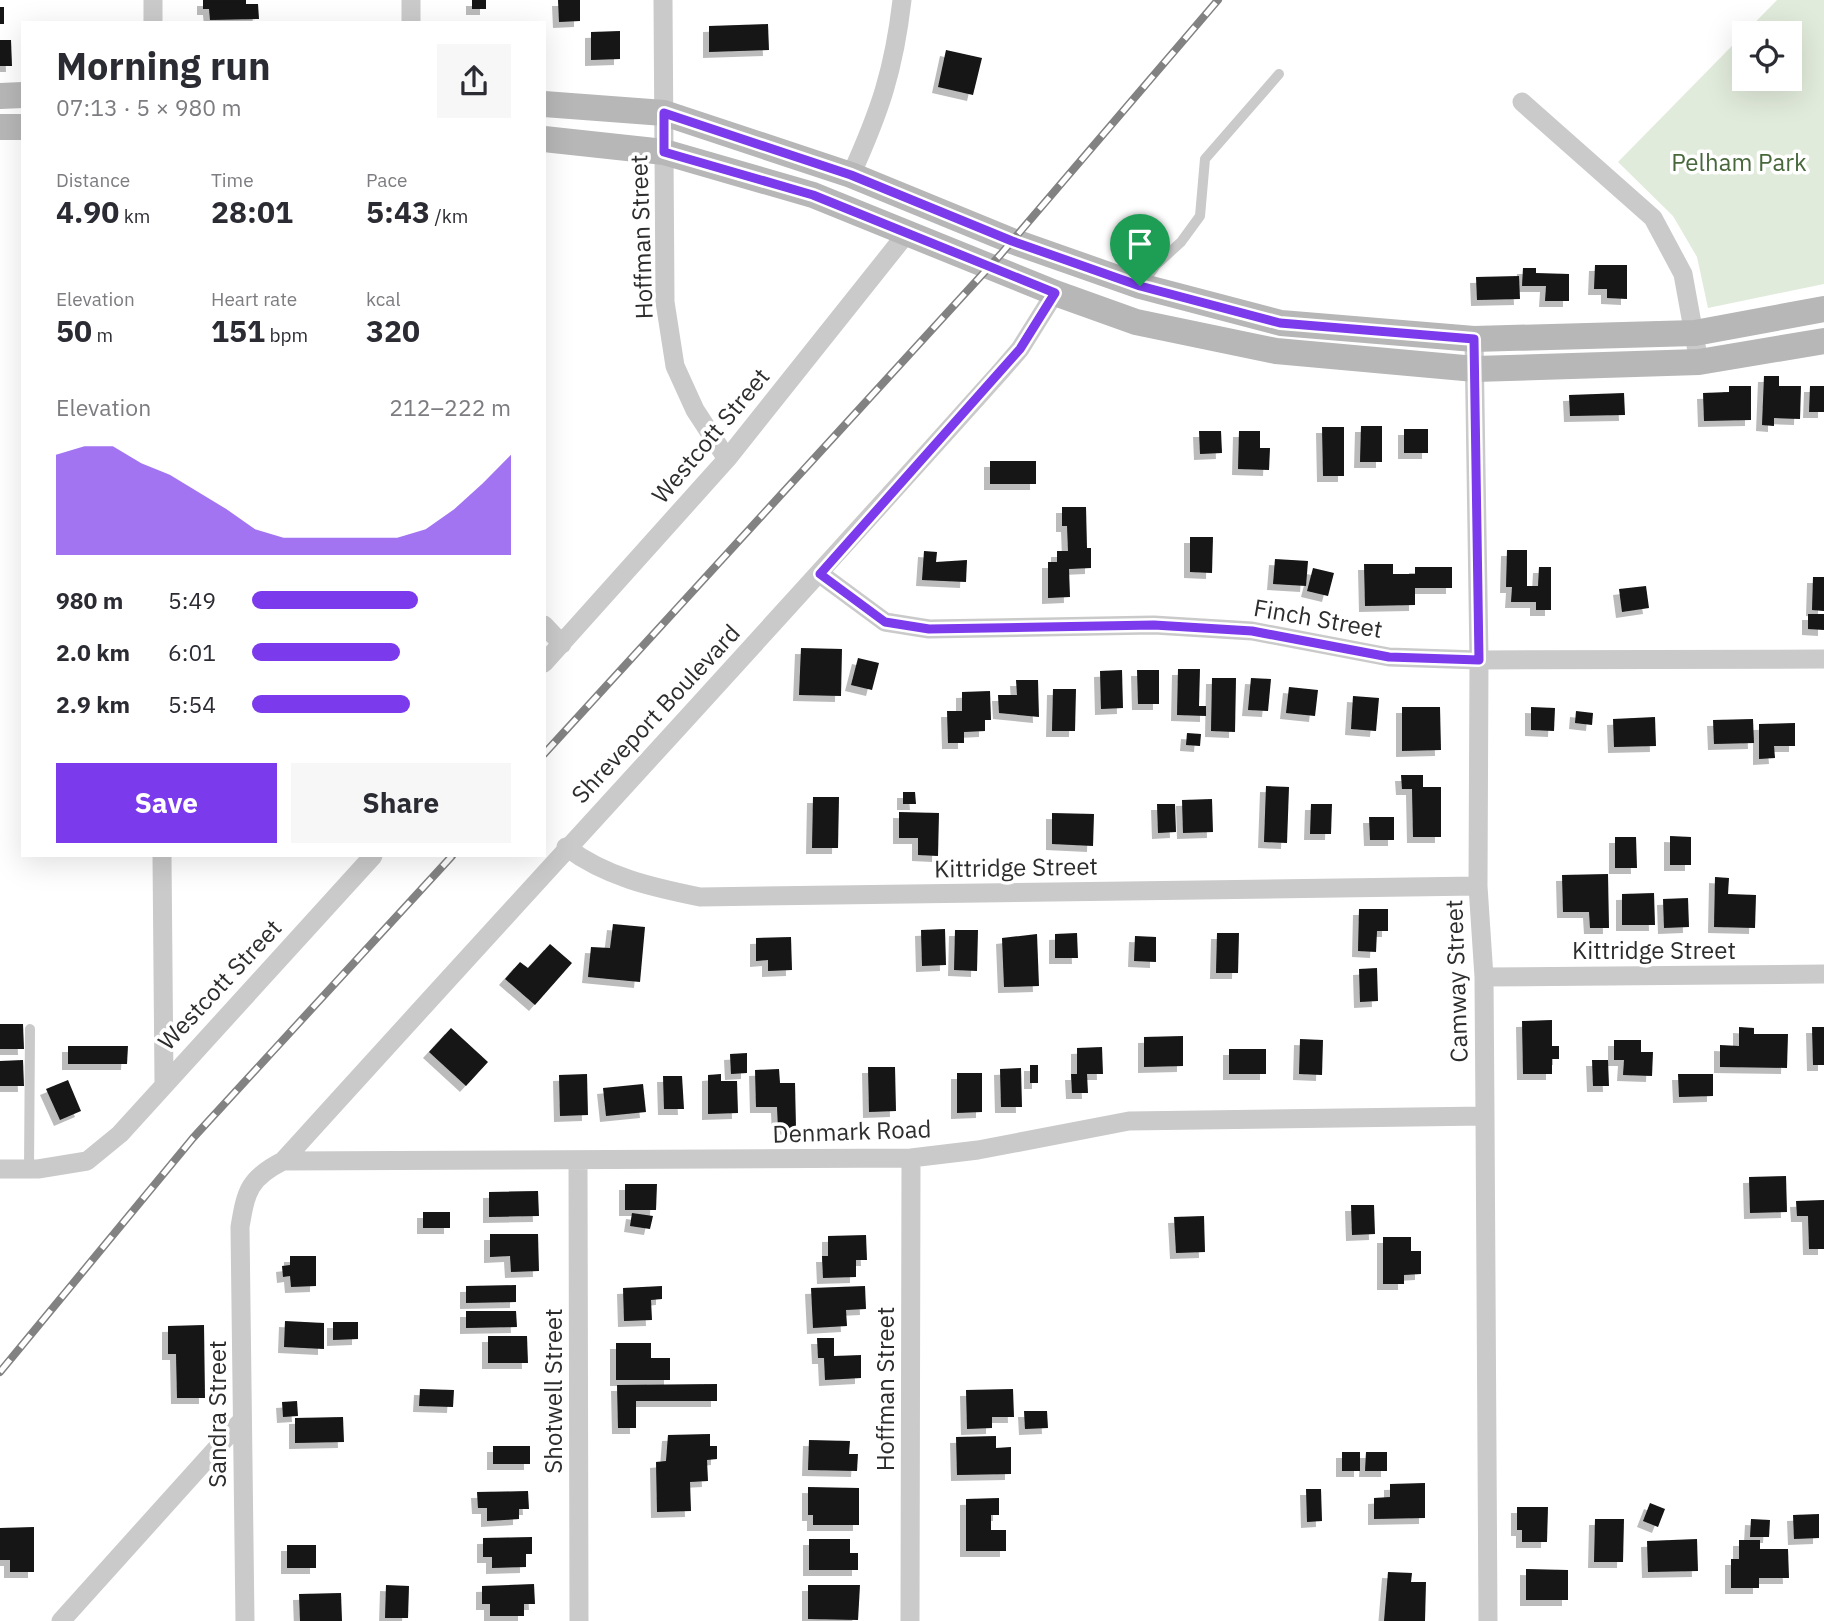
<!DOCTYPE html>
<meta charset="utf-8">
<style>
body{margin:0;font-family:"IBM Plex Sans",sans-serif;background:#f7f7f7;color:#2b2b33;height:100vh;display:flex;flex-direction:column;font-size:26px;white-space:nowrap}
*{box-sizing:border-box;margin:0}
p{font-size:23px;color:#7c7c81}
.icon{flex:none;width:38px;height:38px;fill:none;stroke:currentColor;stroke-width:2;stroke-linecap:round;stroke-linejoin:round}
.map{position:relative;flex:1;overflow:hidden}
.drawer{position:absolute;left:21px;top:21px;width:525px;height:836px;display:flex;flex-direction:column;background:#fff;border-radius:0px;box-shadow:0 7px 28px #0002}
.drawer>*{flex:none}
.buttons{position:absolute;left:1732px;top:21px;display:grid;gap:14px}
.buttons a{display:grid;place-items:center;width:70px;height:70px;border-radius:0px;background:#fff;box-shadow:0 7px 28px #0002;font-size:35px}
.pin{position:absolute;display:grid;place-items:center;width:60px;height:60px;color:#fff;margin:-72px -30px;border-radius:50% 50% 50% 0;rotate:-45deg;box-shadow:0 0 7px #0007}
.pin .icon{rotate:45deg}
.round{display:grid;place-items:center;flex:none;width:74px;height:74px;border-radius:0px;background:#f7f7f7}
.overview{display:flex;align-items:center;justify-content:space-between;height:119px;padding:0 35px}
h1{font-size:38px;font-weight:800;line-height:52px}
.metrics{display:grid;grid-template-columns:repeat(3,1fr);gap:10px;height:119px;padding:7px 35px}
.metrics div{display:grid;align-content:center}
.metrics b{font-size:30px;font-weight:800}
.metrics small{font-size:19px;font-weight:400}
.metrics p{font-size:19px}
.chart{height:196px;padding:14px 35px}
.chart p{display:flex;justify-content:space-between}
.chart svg{width:100%;height:126px;margin-top:7px;fill:#7c3aed;opacity:.7}
.button{display:flex;gap:14px;margin-top:auto;padding:14px 35px}
.button a{flex:1;height:80px;border-radius:0px;background:#7c3aed;color:#fff;font-size:28px;font-weight:800;line-height:80px;text-align:center}
.button a+a{background:#f7f7f7;color:#2b2b33}
ul{padding:0 35px;list-style:none;font-size:23px}
li{display:grid;grid-template-columns:112px 84px 1fr;align-items:center;height:52px}
li i{height:18px;border-radius:9px;background:#7c3aed}
.map>svg:first-child{display:block}
.green{fill:#e1ebdb;fill-rule:evenodd}
.building{fill:#141414;filter:url(#shadow)}
.lines{fill:none;stroke-linecap:round;stroke-linejoin:round}
.lane{stroke:#cacaca;stroke-width:10}
.street{stroke:#cacaca;stroke-width:19}
.secondary{stroke:#b7b7b7;stroke-width:26}
.rail-casing{stroke:#828282;stroke-width:8}
.rail{stroke:#fff;stroke-width:5;stroke-dasharray:16;stroke-linecap:butt}
.route-casing{stroke:#fff;stroke-width:14}
.route{stroke:#7c3aed;stroke-width:9}
.labels{text-anchor:middle;stroke-width:7;stroke-linejoin:round;paint-order:stroke}
.park-label{font-size:24px;fill:#48683c;stroke:#fff}
.street-label{font-size:24px;fill:#2d2d2d;stroke:#fff}
</style>
<div class="map">
<svg width="1824" height="1621" viewBox="0 0 1824 1621">
<defs>
<filter id="shadow"><feDropShadow dx="-6" dy="6" stdDeviation="0" flood-color="#0004"/></filter>
</defs>
<rect width="100%" height="100%" fill="#fff"/>
<path class="green" d="M 1777,0 L 1824,0 L 1824,284 L 1708,308 L 1697,257 L 1673,216 L 1618,162 ZM 1745,33 L 1790,33 L 1790,79 L 1745,79 Z"/>
<path class="building" d="M 203,0 L 246,0 L 246,4 L 258,4 L 259,19 L 210,20 L 209,9 L 203,9 Z
M 472,0 L 486,0 L 486,9 L 472,9 Z
M 558,0 L 580,0 L 580,21 L 559,22 Z
M 0,7 L 4,7 L 4,24 L 0,24 Z
M 768,24 L 769,50 L 709,52 L 709,26 Z
M 620,31 L 620,59 L 591,60 L 591,32 Z
M 0,40 L 11,40 L 12,66 L 0,66 Z
M 946,50 L 982,58 L 973,95 L 938,87 Z
M 1595,265 L 1627,265 L 1627,299 L 1607,298 L 1607,289 L 1594,289 Z
M 1523,268 L 1536,268 L 1536,273 L 1569,274 L 1569,301 L 1545,301 L 1546,286 L 1522,286 Z
M 1519,276 L 1520,299 L 1477,300 L 1476,277 Z
M 1764,376 L 1779,376 L 1779,386 L 1801,386 L 1800,419 L 1774,418 L 1774,426 L 1762,425 Z
M 1729,386 L 1751,386 L 1751,420 L 1704,421 L 1703,393 L 1729,392 Z
M 1810,386 L 1824,386 L 1824,412 L 1809,412 Z
M 1624,393 L 1625,415 L 1570,416 L 1569,395 Z
M 1361,426 L 1382,426 L 1382,462 L 1360,462 Z
M 1322,427 L 1344,427 L 1344,476 L 1323,476 Z
M 1404,429 L 1428,429 L 1428,453 L 1404,453 Z
M 1199,431 L 1221,431 L 1222,453 L 1200,454 Z
M 1239,431 L 1260,431 L 1260,448 L 1270,448 L 1269,470 L 1238,469 Z
M 990,461 L 1036,461 L 1036,484 L 990,484 Z
M 1062,507 L 1086,507 L 1087,548 L 1091,548 L 1091,568 L 1069,569 L 1070,597 L 1048,598 L 1048,562 L 1057,562 L 1057,551 L 1068,551 L 1067,526 L 1062,526 Z
M 1190,537 L 1213,537 L 1212,573 L 1190,572 Z
M 1507,550 L 1527,550 L 1527,586 L 1538,586 L 1539,567 L 1551,567 L 1551,610 L 1536,610 L 1536,602 L 1511,602 L 1512,587 L 1506,587 Z
M 924,551 L 937,552 L 936,562 L 967,560 L 966,582 L 922,580 Z
M 1275,559 L 1308,561 L 1306,586 L 1273,584 Z
M 1364,564 L 1393,564 L 1393,574 L 1415,574 L 1415,567 L 1452,567 L 1452,588 L 1415,588 L 1415,605 L 1365,606 Z
M 1313,568 L 1334,573 L 1328,596 L 1307,591 Z
M 1813,577 L 1824,577 L 1824,611 L 1812,610 Z
M 1646,586 L 1649,608 L 1622,612 L 1619,589 Z
M 1808,614 L 1824,614 L 1824,630 L 1808,629 Z
M 801,648 L 842,649 L 841,696 L 799,695 Z
M 858,658 L 879,663 L 872,690 L 851,685 Z
M 1178,669 L 1200,669 L 1199,706 L 1206,706 L 1206,716 L 1177,715 Z
M 1122,670 L 1123,708 L 1101,709 L 1100,671 Z
M 1137,670 L 1159,670 L 1159,704 L 1138,704 Z
M 1212,678 L 1236,678 L 1235,732 L 1211,731 Z
M 1251,678 L 1271,679 L 1268,711 L 1248,710 Z
M 1016,680 L 1038,680 L 1039,717 L 999,713 L 998,695 L 1017,695 Z
M 1289,687 L 1318,690 L 1315,716 L 1286,713 Z
M 1053,689 L 1076,689 L 1075,731 L 1052,731 Z
M 990,691 L 991,720 L 985,720 L 985,731 L 964,732 L 964,743 L 948,743 L 947,711 L 962,711 L 962,692 Z
M 1353,696 L 1379,698 L 1376,731 L 1351,729 Z
M 1402,707 L 1440,707 L 1441,750 L 1402,751 Z
M 1531,707 L 1555,708 L 1554,731 L 1531,730 Z
M 1576,711 L 1593,713 L 1592,725 L 1575,723 Z
M 1655,717 L 1656,746 L 1614,747 L 1613,719 Z
M 1753,719 L 1754,743 L 1714,744 L 1713,720 Z
M 1795,723 L 1795,746 L 1774,746 L 1775,758 L 1759,759 L 1759,724 Z
M 1187,733 L 1201,734 L 1200,746 L 1186,745 Z
M 1401,775 L 1423,775 L 1423,787 L 1441,787 L 1441,837 L 1413,837 L 1412,789 L 1402,789 Z
M 1266,786 L 1289,787 L 1287,843 L 1264,842 Z
M 903,792 L 915,792 L 916,804 L 903,804 Z
M 813,797 L 839,797 L 838,848 L 812,848 Z
M 1212,799 L 1213,832 L 1183,833 L 1182,800 Z
M 1157,804 L 1175,804 L 1176,832 L 1158,833 Z
M 1311,804 L 1332,804 L 1331,834 L 1310,834 Z
M 899,812 L 939,813 L 938,856 L 918,855 L 918,838 L 899,838 Z
M 1052,813 L 1094,814 L 1093,846 L 1052,844 Z
M 1369,817 L 1394,817 L 1394,840 L 1370,840 Z
M 1670,836 L 1691,837 L 1691,865 L 1670,865 Z
M 1615,837 L 1636,837 L 1637,868 L 1615,868 Z
M 1608,874 L 1609,928 L 1590,928 L 1589,912 L 1563,912 L 1562,875 Z
M 1715,877 L 1729,878 L 1728,894 L 1756,895 L 1755,928 L 1714,927 Z
M 1654,893 L 1655,925 L 1622,925 L 1622,894 Z
M 1688,898 L 1689,927 L 1664,928 L 1663,899 Z
M 1359,909 L 1388,909 L 1388,931 L 1377,931 L 1376,952 L 1358,951 Z
M 613,924 L 645,927 L 640,982 L 588,977 L 591,947 L 610,948 Z
M 945,929 L 946,965 L 922,966 L 921,930 Z
M 955,930 L 978,930 L 977,971 L 954,970 Z
M 1077,933 L 1078,958 L 1055,958 L 1055,934 Z
M 1217,933 L 1239,933 L 1238,973 L 1216,973 Z
M 1037,934 L 1039,986 L 1004,987 L 1002,938 Z
M 1135,936 L 1156,937 L 1156,962 L 1134,961 Z
M 791,937 L 792,970 L 768,971 L 768,960 L 756,961 L 756,938 Z
M 550,944 L 572,963 L 535,1005 L 505,979 L 520,962 L 528,968 Z
M 1377,968 L 1378,1001 L 1360,1002 L 1359,969 Z
M 1552,1020 L 1552,1046 L 1559,1046 L 1559,1059 L 1552,1059 L 1552,1074 L 1523,1074 L 1522,1021 Z
M 0,1024 L 23,1024 L 24,1049 L 0,1049 Z
M 1739,1027 L 1754,1028 L 1754,1034 L 1788,1034 L 1787,1068 L 1720,1067 L 1720,1045 L 1739,1046 Z
M 1812,1027 L 1824,1027 L 1824,1065 L 1813,1065 Z
M 451,1028 L 488,1062 L 466,1086 L 429,1052 Z
M 1183,1036 L 1183,1066 L 1144,1067 L 1144,1037 Z
M 1300,1039 L 1323,1040 L 1322,1075 L 1299,1074 Z
M 1614,1040 L 1641,1040 L 1641,1052 L 1653,1052 L 1652,1076 L 1623,1075 L 1624,1060 L 1614,1060 Z
M 68,1046 L 128,1046 L 127,1064 L 68,1064 Z
M 1102,1047 L 1103,1074 L 1087,1074 L 1088,1093 L 1072,1093 L 1071,1074 L 1077,1074 L 1077,1048 Z
M 1229,1049 L 1266,1049 L 1266,1074 L 1229,1074 Z
M 747,1053 L 747,1073 L 731,1074 L 730,1054 Z
M 23,1060 L 24,1086 L 0,1086 L 0,1061 Z
M 1592,1060 L 1608,1060 L 1609,1086 L 1593,1086 Z
M 1030,1065 L 1038,1065 L 1038,1083 L 1030,1083 Z
M 868,1067 L 895,1067 L 896,1111 L 869,1112 Z
M 1021,1068 L 1022,1107 L 1001,1107 L 1000,1069 Z
M 779,1069 L 780,1083 L 795,1083 L 796,1128 L 778,1129 L 777,1107 L 756,1107 L 755,1070 Z
M 957,1073 L 982,1073 L 982,1112 L 957,1113 Z
M 587,1074 L 588,1115 L 560,1116 L 559,1075 Z
M 721,1074 L 721,1081 L 737,1081 L 738,1113 L 708,1114 L 708,1075 Z
M 1678,1074 L 1713,1074 L 1713,1096 L 1679,1097 Z
M 663,1076 L 682,1076 L 684,1109 L 664,1109 Z
M 68,1080 L 81,1111 L 60,1120 L 46,1089 Z
M 643,1084 L 646,1112 L 606,1116 L 603,1088 Z
M 1786,1176 L 1787,1212 L 1750,1213 L 1749,1177 Z
M 625,1184 L 657,1184 L 656,1210 L 625,1210 Z
M 538,1191 L 539,1216 L 489,1217 L 489,1192 Z
M 1824,1200 L 1824,1249 L 1809,1249 L 1808,1216 L 1797,1216 L 1796,1201 Z
M 1351,1205 L 1374,1205 L 1375,1234 L 1352,1235 Z
M 423,1212 L 450,1212 L 450,1228 L 423,1228 Z
M 632,1213 L 653,1216 L 650,1229 L 630,1226 Z
M 1204,1216 L 1205,1252 L 1176,1253 L 1174,1217 Z
M 490,1234 L 538,1234 L 539,1271 L 511,1272 L 510,1256 L 490,1257 Z
M 866,1235 L 867,1260 L 856,1260 L 856,1277 L 823,1278 L 822,1256 L 828,1256 L 828,1236 Z
M 1383,1237 L 1411,1237 L 1411,1251 L 1421,1251 L 1421,1274 L 1404,1275 L 1404,1284 L 1383,1284 Z
M 290,1256 L 316,1256 L 316,1286 L 291,1287 L 290,1276 L 283,1277 L 282,1266 L 290,1265 Z
M 516,1285 L 516,1302 L 466,1303 L 466,1286 Z
M 662,1286 L 662,1299 L 651,1300 L 652,1320 L 624,1321 L 623,1288 Z
M 865,1286 L 866,1309 L 846,1310 L 847,1326 L 813,1328 L 811,1288 Z
M 466,1311 L 516,1311 L 517,1327 L 466,1328 Z
M 285,1321 L 324,1323 L 324,1349 L 284,1347 Z
M 333,1322 L 358,1322 L 358,1339 L 333,1340 Z
M 204,1325 L 205,1398 L 177,1398 L 176,1354 L 168,1354 L 168,1326 Z
M 488,1336 L 527,1336 L 528,1363 L 488,1363 Z
M 817,1338 L 834,1338 L 834,1356 L 861,1355 L 861,1378 L 825,1380 L 824,1358 L 818,1358 Z
M 616,1343 L 651,1343 L 651,1358 L 670,1358 L 670,1380 L 616,1380 Z
M 717,1384 L 717,1401 L 636,1401 L 636,1428 L 618,1428 L 617,1385 Z
M 420,1389 L 454,1390 L 453,1407 L 419,1406 Z
M 1013,1389 L 1014,1417 L 992,1417 L 992,1428 L 967,1429 L 966,1390 Z
M 297,1401 L 298,1416 L 283,1417 L 282,1402 Z
M 1024,1411 L 1047,1411 L 1048,1428 L 1025,1429 Z
M 343,1417 L 344,1442 L 295,1443 L 295,1418 Z
M 710,1434 L 710,1446 L 717,1446 L 717,1459 L 707,1460 L 708,1481 L 690,1482 L 691,1511 L 657,1512 L 656,1462 L 666,1461 L 668,1435 Z
M 996,1436 L 996,1448 L 1011,1447 L 1011,1474 L 957,1475 L 956,1437 Z
M 809,1440 L 850,1441 L 849,1454 L 858,1454 L 857,1471 L 808,1470 Z
M 493,1446 L 530,1446 L 530,1464 L 493,1464 Z
M 1342,1452 L 1360,1452 L 1360,1471 L 1342,1471 Z
M 1366,1452 L 1387,1452 L 1387,1471 L 1365,1471 Z
M 1425,1483 L 1425,1518 L 1374,1519 L 1374,1498 L 1390,1497 L 1390,1484 Z
M 808,1487 L 859,1488 L 859,1525 L 813,1525 L 813,1515 L 808,1515 Z
M 1306,1489 L 1321,1489 L 1322,1521 L 1307,1522 Z
M 528,1491 L 529,1509 L 519,1509 L 519,1519 L 487,1521 L 487,1508 L 478,1508 L 477,1492 Z
M 999,1498 L 999,1515 L 991,1515 L 991,1530 L 1006,1530 L 1006,1551 L 966,1551 L 966,1499 Z
M 1650,1503 L 1665,1509 L 1658,1527 L 1643,1521 Z
M 1517,1507 L 1548,1507 L 1547,1542 L 1522,1542 L 1522,1530 L 1517,1530 Z
M 1819,1514 L 1819,1538 L 1794,1539 L 1793,1515 Z
M 1595,1519 L 1624,1519 L 1623,1562 L 1594,1562 Z
M 1751,1519 L 1770,1520 L 1769,1537 L 1750,1537 Z
M 34,1527 L 34,1572 L 10,1572 L 10,1560 L 0,1560 L 0,1528 Z
M 532,1537 L 532,1554 L 526,1554 L 526,1567 L 492,1568 L 492,1557 L 483,1557 L 483,1538 Z
M 809,1539 L 850,1539 L 850,1553 L 858,1553 L 858,1570 L 809,1570 Z
M 1697,1539 L 1698,1571 L 1648,1572 L 1647,1541 Z
M 1739,1540 L 1760,1540 L 1760,1549 L 1788,1549 L 1789,1578 L 1759,1578 L 1759,1588 L 1731,1588 L 1731,1559 L 1739,1559 Z
M 287,1545 L 316,1545 L 316,1568 L 287,1568 Z
M 1526,1569 L 1568,1570 L 1568,1600 L 1526,1600 Z
M 1388,1572 L 1412,1573 L 1411,1582 L 1426,1582 L 1425,1621 L 1384,1621 Z
M 534,1584 L 535,1604 L 524,1604 L 524,1616 L 490,1616 L 490,1604 L 482,1604 L 482,1586 Z
M 386,1585 L 409,1586 L 408,1618 L 385,1618 Z
M 808,1585 L 860,1585 L 858,1620 L 808,1619 Z
M 341,1593 L 342,1621 L 300,1621 L 299,1594 Z"/>
<g class="lines">
<path class="lane" d="M 1143,283 L 1156,265 L 1181,242 L 1200,216 L 1205,159 L 1279,74
M 29,1169 L 30,1029"/>
<path class="street" d="M 153,0 L 153,23
M 411,0 L 411,23
M 663,0 L 665,302 L 675,366 L 695,410 L 727,459
M 1522,102 L 1653,218 L 1683,274 L 1699,362
M 851,175 C 880,111 894,70 902,0
M 1474,339 L 1479,660 L 1478,886 L 1484,977 L 1485,1116 L 1488,1621
M 820,574 L 885,622 L 929,629 L 1154,625 L 1252,631 L 1389,657 L 1479,660 L 1824,659
M 544,625 L 562,644
M 544,663 L 727,459 L 907,233
M 566,847 C 606,877 651,887 700,897 L 1478,886
M 162,856 L 164,1082
M 1484,977 L 1824,974
M 578,1160 L 579,1621
M 283,1161 C 522,897 764,636 1001,371 L 1020,349 L 1055,293
M 0,1169 L 38,1169 L 87,1161 L 120,1134 L 373,856
M 61,1621 L 242,1420
M 245,1621 L 240,1227 C 246,1191 249,1178 283,1161 L 911,1158 L 978,1150 L 1129,1121 L 1485,1116
M 910,1621 L 911,1158"/>
<path class="secondary" d="M 0,96 L 23,95
M 544,104 L 664,113 L 851,175 L 1012,241 L 1140,286 L 1281,323 L 1474,339 L 1695,333 L 1824,309
M 0,127 L 23,127
M 544,139 L 664,152 L 813,195 L 1055,293 L 1136,322 L 1276,351 L 1475,369 L 1699,362 L 1824,341"/>
<g class="rail-casing">
<path id="rail" d="M 544,754 L 1001,254 L 1218,0
M 0,1372 L 193,1138 L 452,856"/>
</g>
<use href="#rail" class="rail"/>
</g>
<g class="lines">
<g class="route-casing">
<path id="route" d="M 664,113 L 851,175 L 1012,241 L 1140,286 L 1280,323 L 1474,339 L 1479,660 L 1389,657 L 1252,631 L 1154,625 L 929,629 L 885,622 L 820,574 L 1020,349 L 1055,293 L 813,195 L 664,152 Z"/>
</g>
<use href="#route" class="route"/>
</g>
<g class="labels">
<g class="park-label">
<text x="1739" y="171">Pelham Park</text>
</g>
<g class="street-label">
<text transform="translate(642 237) rotate(-92)" y="8">Hoffman Street</text>
<text transform="translate(711 436) rotate(-50)" y="8">Westcott Street</text>
<text transform="translate(1318 619) rotate(10)" y="8">Finch Street</text>
<text transform="translate(656 714) rotate(-47)" y="8">Shreveport Boulevard</text>
<text transform="translate(1016 868) rotate(-1)" y="8">Kittridge Street</text>
<text x="1654" y="959">Kittridge Street</text>
<text transform="translate(1457 981) rotate(-92)" y="8">Camway Street</text>
<text transform="translate(220 985) rotate(-47)" y="8">Westcott Street</text>
<text transform="translate(852 1132) rotate(-2)" y="8">Denmark Road</text>
<text transform="translate(886 1389) rotate(-90)" y="8">Hoffman Street</text>
<text transform="translate(554 1391) rotate(-90)" y="8">Shotwell Street</text>
<text transform="translate(218 1414) rotate(-90)" y="8">Sandra Street</text>
</g>
</g>
</svg>
<div class="buttons">
<a><svg class="icon" aria-label="locate" viewBox="0 0 24 24"><circle cx="12" cy="12" r="6"/><path d="M12 2v4M12 18v4M2 12h4M18 12h4"/></svg></a>
</div>
<div class="pin" style="left:1140px;top:286px;background:#1e9e55"><svg class="icon" aria-label="arrive" viewBox="0 0 24 24"><path d="M6 21V4h12l-3 4 3 4H6"/></svg></div>
<section class="drawer">
<div class="overview"><div><h1>Morning run</h1><p>07:13 · 5 × 980 m</p></div><a class="round"><svg class="icon" aria-label="share" viewBox="0 0 24 24"><path d="M12 15V3M7 8l5-5 5 5M5 13v7h14v-7"/></svg></a></div>
<div class="metrics">
<div><p>Distance</p><b>4.90<small> km</small></b></div>
<div><p>Time</p><b>28:01</b></div>
<div><p>Pace</p><b>5:43<small> /km</small></b></div>
</div>
<div class="metrics">
<div><p>Elevation</p><b>50<small> m</small></b></div>
<div><p>Heart rate</p><b>151<small> bpm</small></b></div>
<div><p>kcal</p><b>320</b></div>
</div>
<div class="chart"><p><span>Elevation</span>212–222 m</p>
<svg viewBox="0 0 160 44" preserveAspectRatio="none"><path d="M0 44V9L10 6L20 6L30 12L40 16L50 22L60 28L70 35L80 38L90 38L100 38L110 38L120 38L130 35L140 28L150 19L160 9V44z"/></svg>
</div>
<ul>
<li><b>980 m</b>5:49<i style="width:64%"></i></li>
<li><b>2.0 km</b>6:01<i style="width:57%"></i></li>
<li><b>2.9 km</b>5:54<i style="width:61%"></i></li>
</ul>
<div class="button"><a>Save</a><a>Share</a></div>
</section>
</div>
